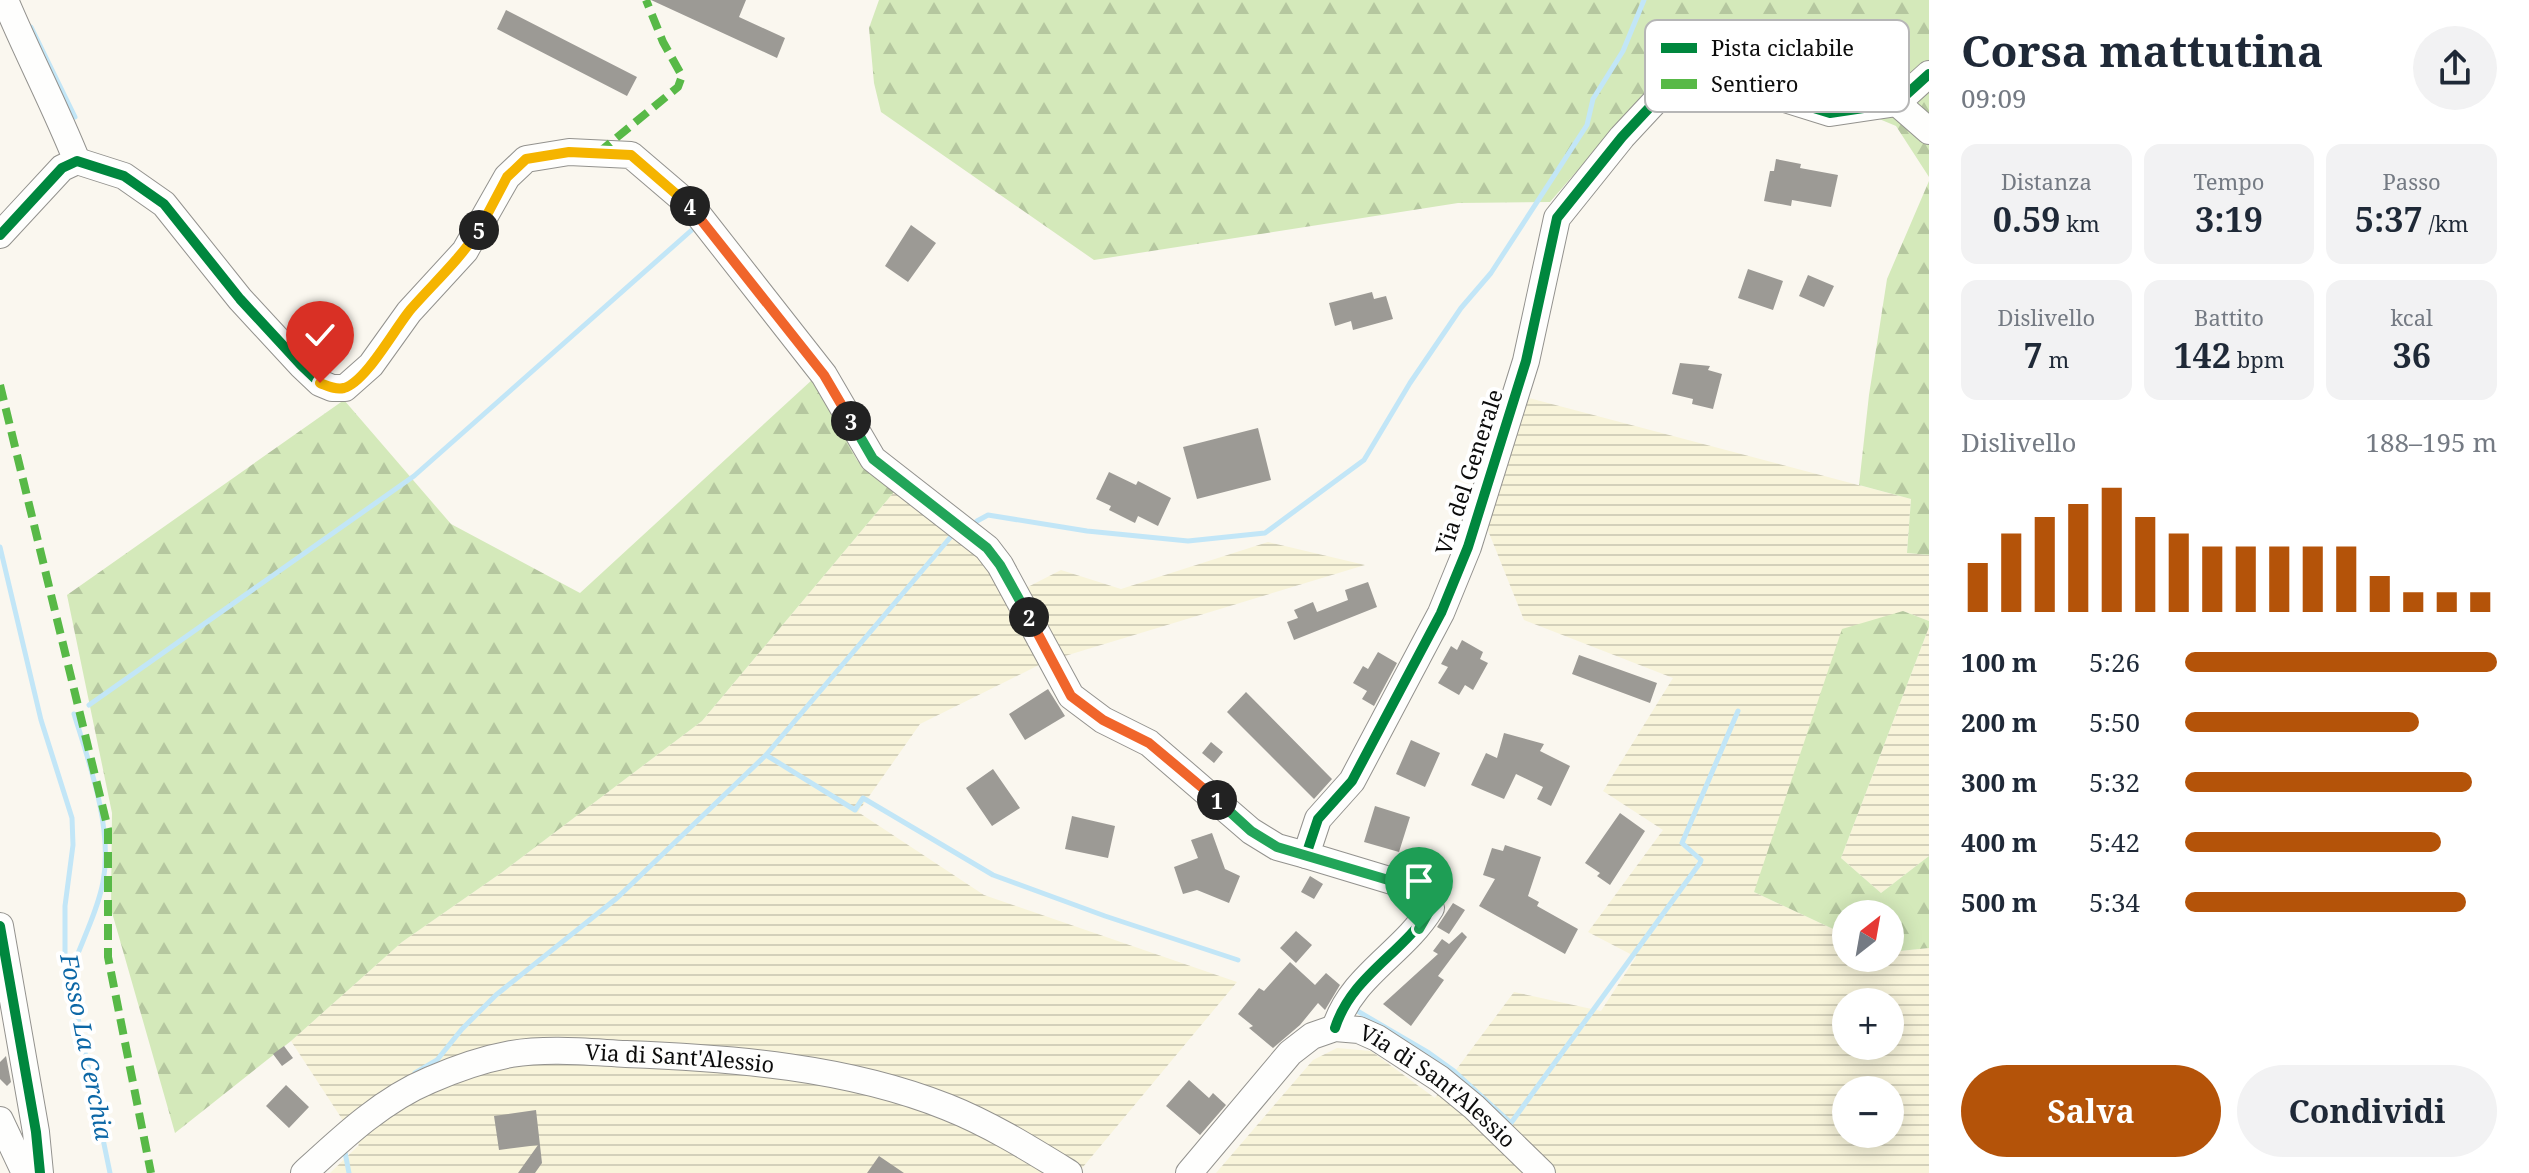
<!DOCTYPE html>
<html lang="it">
<meta charset="utf-8">
<style>
body{margin:0;font-family:"Noto Serif",serif;background:#f2f2f3;color:#1f2937;height:100vh;display:flex;flex-direction:column;font-size:30px;white-space:nowrap}
*{box-sizing:border-box;margin:0}
p{font-size:26px;color:#747a83}
.icon{flex:none;width:44px;height:44px;fill:none;stroke:currentColor;stroke-width:2;stroke-linecap:round;stroke-linejoin:round}
.map{position:relative;flex:1;overflow:hidden}
.details{display:flex;flex-direction:column;background:#fff;width:600px}
.details>*{flex:none}
.needle{width:52px;rotate:31deg}
.tools{position:absolute;left:1832px;top:900px;display:grid;gap:16px}
.tools a{display:grid;place-items:center;width:72px;height:72px;border-radius:50%;background:#fff;box-shadow:0 4px 20px #0003;font-size:40px}
.pin{position:absolute;display:grid;place-items:center;width:68px;height:68px;color:#fff;margin:-82px -34px;border-radius:50% 50% 50% 0;rotate:-45deg;box-shadow:0 0 8px #0007}
.pin .icon{rotate:45deg}
.km{position:absolute;width:40px;height:40px;margin:-20px;border-radius:50%;background:#222;color:#fff;font-size:22px;line-height:40px;text-align:center}
.round{display:grid;place-items:center;flex:none;width:84px;height:84px;border-radius:42px;background:#f2f2f3}
.overview{display:flex;align-items:center;justify-content:space-between;height:136px;padding:0 32px}
h1{font-size:44px;font-weight:700;line-height:60px}
.stats{display:grid;grid-template-columns:repeat(3,1fr);gap:12px;height:136px;padding:8px 32px}
.stats div{display:grid;align-content:center;border-radius:16px;background:#f2f2f3;text-align:center}
.stats b{font-size:34px;font-weight:700}
.stats small{font-size:22px;font-weight:400}
.stats p{font-size:22px}
.chart{height:224px;padding:16px 32px}
.chart p{display:flex;justify-content:space-between}
.chart svg{width:100%;height:144px;margin-top:8px;stroke:#b45309;stroke-width:6}
.button{display:flex;gap:16px;margin-top:auto;padding:16px 32px}
.button a{flex:1;height:92px;border-radius:48px;background:#b45309;color:#fff;font-size:32px;font-weight:700;line-height:92px;text-align:center}
.button a+a{background:#f2f2f3;color:#1f2937}
ul{padding:0 32px;list-style:none;font-size:26px}
li{display:grid;grid-template-columns:128px 96px 1fr;align-items:center;height:60px}
li i{height:20px;border-radius:10px;background:#b45309}
main{display:flex;flex:1;min-height:0}
.map>svg:first-child{display:block}
.farmland{fill:url(#farmland-rules);fill-rule:evenodd}
.forest{fill:url(#forest-firs)}
.lines{fill:none;stroke-linecap:round;stroke-linejoin:round}
.stream{stroke:#c2e6f7;stroke-width:5}
.building{fill:#9c9a95}
.minor-casing{stroke:#93928e;stroke-width:28}
.minor{stroke:#fefefd;stroke-width:26}
.quiet{stroke:#58b947;stroke-width:8;stroke-dasharray:16 8;stroke-linecap:butt}
.cycleway-casing{stroke:#fff;stroke-width:15}
.cycleway{stroke:#00873e;stroke-width:10}
.split-1-casing{stroke:#fff;stroke-width:16}
.split-2-casing{stroke:#fff;stroke-width:16}
.split-3-casing{stroke:#fff;stroke-width:16}
.split-4-casing{stroke:#fff;stroke-width:16}
.split-5-casing{stroke:#fff;stroke-width:16}
.split-6-casing{stroke:#fff;stroke-width:16}
.split-1{stroke:#22a559;stroke-width:10}
.split-2{stroke:#f0652b;stroke-width:10}
.split-3{stroke:#22a559;stroke-width:10}
.split-4{stroke:#f0652b;stroke-width:10}
.split-5{stroke:#f5b400;stroke-width:10}
.split-6{stroke:#f5b400;stroke-width:10}
.labels{text-anchor:middle;stroke-width:8;stroke-linejoin:round;paint-order:stroke}
.street-label{font-size:22px;fill:#0c0c0c;stroke:#fff}
.water-label{font-size:24px;font-style:italic;fill:#0c67a6;stroke:#fff}
.key{fill:#fff;stroke:#b6b6b6;stroke-width:2}
.key-label{font-size:22px;fill:#0c0c0c}
</style>
<main>
<div class="map">
<svg width="1929" height="1173" viewBox="0 0 1929 1173">
<defs>
<pattern id="farmland-rules" width="6" height="5" patternUnits="userSpaceOnUse" patternTransform="scale(2)"><rect width="6" height="5" fill="#f8f4da"/><path d="M0 2.5h6" fill="none" stroke="#d3d0ba"/></pattern>
<pattern id="forest-firs" width="22" height="20" patternUnits="userSpaceOnUse" patternTransform="scale(2)"><rect width="22" height="20" fill="#d4e9ba"/><path d="M5 1l3.5 6h-7zM16 11l3.5 6h-7z" fill="#b5c79f"/></pattern>
</defs>
<rect width="100%" height="100%" fill="#faf7ef"/>
<path class="farmland" d="M 1529,398 L 1911,499 L 1907,553 L 1929,555 L 1929,621 L 1903,611 L 1754,892 L 1846,935 L 1846,958 L 1890,958 L 1890,952 L 1929,948 L 1929,1173 L 1216,1173 L 1313,1060 L 1337,1048 L 1371,1051 L 1435,1098 L 1514,992 L 1601,1011 L 1636,957 L 1588,932 L 1663,830 L 1603,791 L 1673,678 L 1524,620 L 1485,523 ZM 1846,1002 L 1890,1002 L 1890,1046 L 1846,1046 ZM 1846,1090 L 1890,1090 L 1890,1134 L 1846,1134 Z
M 894,492 L 982,556 L 1008,597 L 1061,570 L 1121,589 L 1268,542 L 1365,565 L 1045,662 L 920,724 L 858,812 L 984,895 L 1237,982 L 1078,1173 L 330,1173 L 359,1145 L 291,1041 L 402,942 L 501,873 L 702,721 Z
M 1929,627 L 1929,856 L 1881,893 L 1841,858 Z"/>
<path class="forest" d="M 879,0 L 1929,0 L 1929,177 L 1896,126 L 1733,58 L 1667,67 L 1550,202 L 1458,203 L 1094,260 L 881,112 L 874,83 L 869,28 Z
M 1929,181 L 1929,555 L 1907,553 L 1911,499 L 1859,485 L 1869,395 L 1887,279 Z
M 813,379 L 857,460 L 894,492 L 702,721 L 501,873 L 402,942 L 291,1041 L 175,1133 L 111,909 L 112,813 L 67,595 L 344,400 L 451,524 L 580,593 Z
M 1903,611 L 1929,621 L 1929,627 L 1841,858 L 1881,893 L 1929,856 L 1929,948 L 1890,952 L 1890,914 L 1846,914 L 1846,935 L 1754,892 L 1842,629 Z"/>
<g class="lines">
<path class="stream" d="M 31,27 L 75,117
M 977,521 L 988,515 L 1087,531 L 1188,541 L 1265,533 L 1364,460 L 1410,383 L 1461,308 L 1491,273 L 1587,125 L 1593,99 L 1623,51 L 1644,0
M 0,547 L 41,720 L 72,818 L 73,845 L 65,906 L 65,955 L 110,1173
M 89,705 L 414,476 L 694,228
M 766,755 L 855,810 L 863,798 L 993,875 L 1105,916 L 1238,960
M 70,975 C 80,944 97,914 103,882 C 113,829 90,765 74,714
M 1354,1009 L 1429,1053 L 1454,1071 L 1511,1123 L 1700,863 L 1701,860 L 1682,843 L 1738,711
M 415,1073 L 437,1060 L 462,1029 L 496,995 L 617,898 L 766,755 L 954,533
M 344,1147 L 349,1173"/>
</g>
<path class="building" d="M 651,0 L 746,0 L 739,17 L 785,38 L 777,58 Z
M 506,10 L 637,77 L 627,96 L 497,29 Z
M 1776,159 L 1801,164 L 1800,168 L 1838,175 L 1831,207 L 1792,200 L 1791,206 L 1764,201 L 1770,171 L 1774,171 Z
M 911,225 L 936,243 L 908,282 L 885,266 Z
M 1748,269 L 1783,281 L 1773,310 L 1738,298 Z
M 1808,275 L 1834,286 L 1824,307 L 1799,296 Z
M 1372,292 L 1374,299 L 1386,296 L 1393,319 L 1353,330 L 1351,321 L 1335,326 L 1329,303 Z
M 1680,363 L 1710,366 L 1708,370 L 1722,374 L 1713,409 L 1692,404 L 1693,399 L 1672,394 Z
M 1258,428 L 1271,480 L 1197,499 L 1183,447 Z
M 1109,472 L 1136,485 L 1138,481 L 1171,498 L 1158,526 L 1138,516 L 1135,523 L 1109,510 L 1111,506 L 1096,499 Z
M 1368,582 L 1377,607 L 1294,640 L 1287,622 L 1298,618 L 1294,610 L 1313,602 L 1317,612 L 1348,600 L 1345,590 Z
M 1462,640 L 1483,652 L 1480,659 L 1488,663 L 1473,690 L 1465,685 L 1459,695 L 1438,683 L 1448,667 L 1441,664 L 1451,646 L 1457,650 Z
M 1378,652 L 1397,663 L 1374,706 L 1362,699 L 1367,691 L 1353,683 L 1363,666 L 1368,669 Z
M 1579,655 L 1657,683 L 1650,703 L 1572,674 Z
M 1048,689 L 1065,716 L 1025,740 L 1009,714 Z
M 1246,692 L 1332,779 L 1314,799 L 1227,712 Z
M 1504,733 L 1544,744 L 1540,751 L 1570,766 L 1551,806 L 1537,799 L 1543,787 L 1516,774 L 1504,799 L 1471,785 L 1486,753 L 1497,758 Z
M 1411,740 L 1440,753 L 1425,787 L 1396,774 Z
M 1211,742 L 1223,752 L 1214,763 L 1202,753 Z
M 993,769 L 1020,808 L 992,826 L 966,788 Z
M 1375,806 L 1410,817 L 1399,852 L 1364,842 Z
M 1620,813 L 1645,831 L 1610,885 L 1597,876 L 1600,873 L 1585,863 Z
M 1072,816 L 1115,826 L 1108,858 L 1065,849 Z
M 1212,833 L 1225,869 L 1240,876 L 1229,903 L 1197,890 L 1183,894 L 1174,867 L 1198,858 L 1191,840 Z
M 1505,845 L 1541,857 L 1528,896 L 1539,902 L 1537,906 L 1578,929 L 1565,954 L 1479,906 L 1495,879 L 1483,875 L 1492,848 L 1503,851 Z
M 1310,876 L 1323,884 L 1314,899 L 1301,892 Z
M 1453,903 L 1465,910 L 1449,934 L 1437,927 Z
M 1296,931 L 1312,945 L 1296,963 L 1280,948 Z
M 1462,932 L 1467,937 L 1438,976 L 1444,980 L 1411,1026 L 1383,1004 L 1438,954 L 1433,951 L 1442,939 L 1449,944 Z
M 1290,962 L 1315,985 L 1326,973 L 1340,985 L 1325,1010 L 1318,1003 L 1300,1025 L 1273,1048 L 1249,1028 L 1253,1026 L 1238,1014 L 1259,988 L 1264,991 Z
M 284,1046 L 293,1058 L 282,1066 L 273,1054 Z
M 6,1056 L 11,1082 L 7,1086 L 0,1079 L 0,1062 Z
M 1189,1080 L 1209,1098 L 1213,1093 L 1226,1105 L 1200,1135 L 1166,1106 Z
M 286,1085 L 309,1107 L 289,1128 L 266,1106 Z
M 536,1110 L 542,1163 L 535,1173 L 518,1173 L 538,1145 L 499,1150 L 494,1116 Z
M 879,1156 L 904,1173 L 867,1173 Z"/>
<g class="lines">
<g class="minor-casing">
<g id="minor">
<path d="M 5,0 C 28,55 55,106 77,161"/>
<path d="M 1897,103 L 1929,131"/>
<path d="M 0,235 L 62,168 L 77,161 L 124,176 L 164,204 L 240,299 L 301,365 L 320,383 L 332,388 L 345,388 L 371,365 L 409,312 L 465,251 L 507,177 L 526,159 L 569,152 L 631,155 L 693,208 L 824,375 L 873,459 L 987,548 L 1000,565 L 1071,696 L 1103,720 L 1149,743 L 1251,831 L 1277,847 L 1306,855"/>
<path d="M 0,926 L 36,1132 L 40,1173"/>
<path d="M 1335,1028 C 1352,975 1403,954 1431,908 L 1412,887 L 1306,855 L 1318,819 L 1352,781 L 1441,613 L 1468,547 L 1526,361 L 1557,218 L 1622,137 L 1663,93 L 1720,79 L 1830,113 L 1897,103 L 1929,74"/>
<path d="M 0,1120 L 25,1173"/>
<path id="s1" d="M 304,1173 C 342,1138 382,1100 430,1080 C 455,1069 484,1059 511,1054 C 549,1048 587,1052 626,1054 C 732,1058 847,1067 947,1107 C 990,1124 1030,1149 1069,1173"/>
<path id="s2" d="M 1189,1173 L 1290,1053 L 1312,1036 L 1335,1028 L 1359,1030 L 1377,1038 L 1440,1079 L 1474,1107 L 1542,1173"/>
</g>
</g>
<use href="#minor" class="minor"/>
<path class="quiet" d="M 598,153 L 678,87 L 682,76 L 663,42 L 646,0
M 0,385 L 108,829 L 108,957 L 151,1173"/>
<g class="cycleway-casing">
<path id="cycleway" d="M 0,235 L 62,168 L 77,161 L 124,176 L 164,204 L 240,299 L 301,365 L 320,383 L 332,388 L 345,388 L 371,365 L 409,312 L 465,251 L 507,177 L 526,159 L 569,152 L 631,155 L 693,208 L 824,375 L 873,459 L 987,548 L 1000,565 L 1071,696 L 1103,720 L 1149,743 L 1251,831 L 1277,847 L 1306,855
M 0,926 L 36,1132 L 40,1173
M 1335,1028 C 1352,975 1403,954 1431,908 L 1412,887 L 1306,855 L 1318,819 L 1352,781 L 1441,613 L 1468,547 L 1526,361 L 1557,218 L 1622,137 L 1663,93 L 1720,79 L 1830,113 L 1897,103 L 1929,74"/>
</g>
<use href="#cycleway" class="cycleway"/>
</g>
<g class="lines">
<g class="split-1-casing">
<path id="split-1" d="M 1217,800 L 1251,831 L 1277,847 L 1412,887 L 1431,908 L 1419,929"/>
</g>
<g class="split-2-casing">
<path id="split-2" d="M 1029,617 L 1071,696 L 1103,720 L 1149,743 L 1217,800"/>
</g>
<g class="split-3-casing">
<path id="split-3" d="M 851,421 L 873,459 L 987,548 L 1000,565 L 1029,617"/>
</g>
<g class="split-4-casing">
<path id="split-4" d="M 690,206 L 824,375 L 851,421"/>
</g>
<g class="split-5-casing">
<path id="split-5" d="M 479,230 L 507,177 L 526,159 L 569,152 L 631,155 L 690,206"/>
</g>
<g class="split-6-casing">
<path id="split-6" d="M 320,383 C 328,386 335,390 344,388 C 366,382 395,328 411,309 C 434,283 460,259 479,230"/>
</g>
<use href="#split-1" class="split-1"/>
<use href="#split-2" class="split-2"/>
<use href="#split-3" class="split-3"/>
<use href="#split-4" class="split-4"/>
<use href="#split-5" class="split-5"/>
<use href="#split-6" class="split-6"/>
</g>
<g class="labels">
<g class="street-label">
<text transform="translate(1469 472) rotate(-72)" y="8">Via del Generale</text>
<text dy="8" stroke="none"><textPath href="#s1" startOffset="412">Via di Sant'Alessio</textPath></text>
<text dy="8" stroke="none"><textPath href="#s2" startOffset="330">Via di Sant'Alessio</textPath></text>
</g>
<g class="water-label">
<text transform="translate(86 1047) rotate(79)" y="8">Fosso La Cerchia</text>
</g>
</g>
<rect x="1645" y="20" width="264" height="92" rx="12" class="key"/>
<rect x="1661" y="43" width="36" height="10" fill="#00873e"/>
<rect x="1661" y="79" width="36" height="10" fill="#58b947"/>
<g class="key-label">
<text x="1711" y="56">Pista ciclabile</text>
<text x="1711" y="92">Sentiero</text>
</g>
</svg>
<div class="tools">
<a><svg class="needle" viewBox="-14 -14 28 28"><path d="M0-13l5 13h-10z" fill="#e53935"/><path d="M0 13l5-13h-10z" fill="#747a83"/></svg></a>
<a>+</a>
<a>−</a>
</div>
<div class="pin" style="left:1419px;top:929px;background:#1e9e55"><svg class="icon" aria-label="arrive" viewBox="0 0 24 24"><path d="M6 21V4h12l-3 4 3 4H6"/></svg></div>
<div class="pin" style="left:320px;top:383px;background:#d93025"><svg class="icon" aria-label="check" viewBox="0 0 24 24"><path d="M5 12l5 5 9-10"/></svg></div>
<b class="km" style="left:1217px;top:800px">1</b>
<b class="km" style="left:1029px;top:617px">2</b>
<b class="km" style="left:851px;top:421px">3</b>
<b class="km" style="left:690px;top:206px">4</b>
<b class="km" style="left:479px;top:230px">5</b>
</div>
<section class="details">
<div class="overview"><div><h1>Corsa mattutina</h1><p>09:09</p></div><a class="round"><svg class="icon" aria-label="share" viewBox="0 0 24 24"><path d="M12 15V3M7 8l5-5 5 5M5 13v7h14v-7"/></svg></a></div>
<div class="stats">
<div><p>Distanza</p><b>0.59<small> km</small></b></div>
<div><p>Tempo</p><b>3:19</b></div>
<div><p>Passo</p><b>5:37<small> /km</small></b></div>
</div>
<div class="stats">
<div><p>Dislivello</p><b>7<small> m</small></b></div>
<div><p>Battito</p><b>142<small> bpm</small></b></div>
<div><p>kcal</p><b>36</b></div>
</div>
<div class="chart"><p><span>Dislivello</span>188–195 m</p>
<svg viewBox="0 0 160 44" preserveAspectRatio="none"><path d="M5 44V29M15 44V20M25 44V15M35 44V11M45 44V6M55 44V15M65 44V20M75 44V24M85 44V24M95 44V24M105 44V24M115 44V24M125 44V33M135 44V38M145 44V38M155 44V38"/></svg>
</div>
<ul>
<li><b>100 m</b>5:26<i style="width:100%"></i></li>
<li><b>200 m</b>5:50<i style="width:75%"></i></li>
<li><b>300 m</b>5:32<i style="width:92%"></i></li>
<li><b>400 m</b>5:42<i style="width:82%"></i></li>
<li><b>500 m</b>5:34<i style="width:90%"></i></li>
</ul>
<div class="button"><a>Salva</a><a>Condividi</a></div>
</section>
</main>
